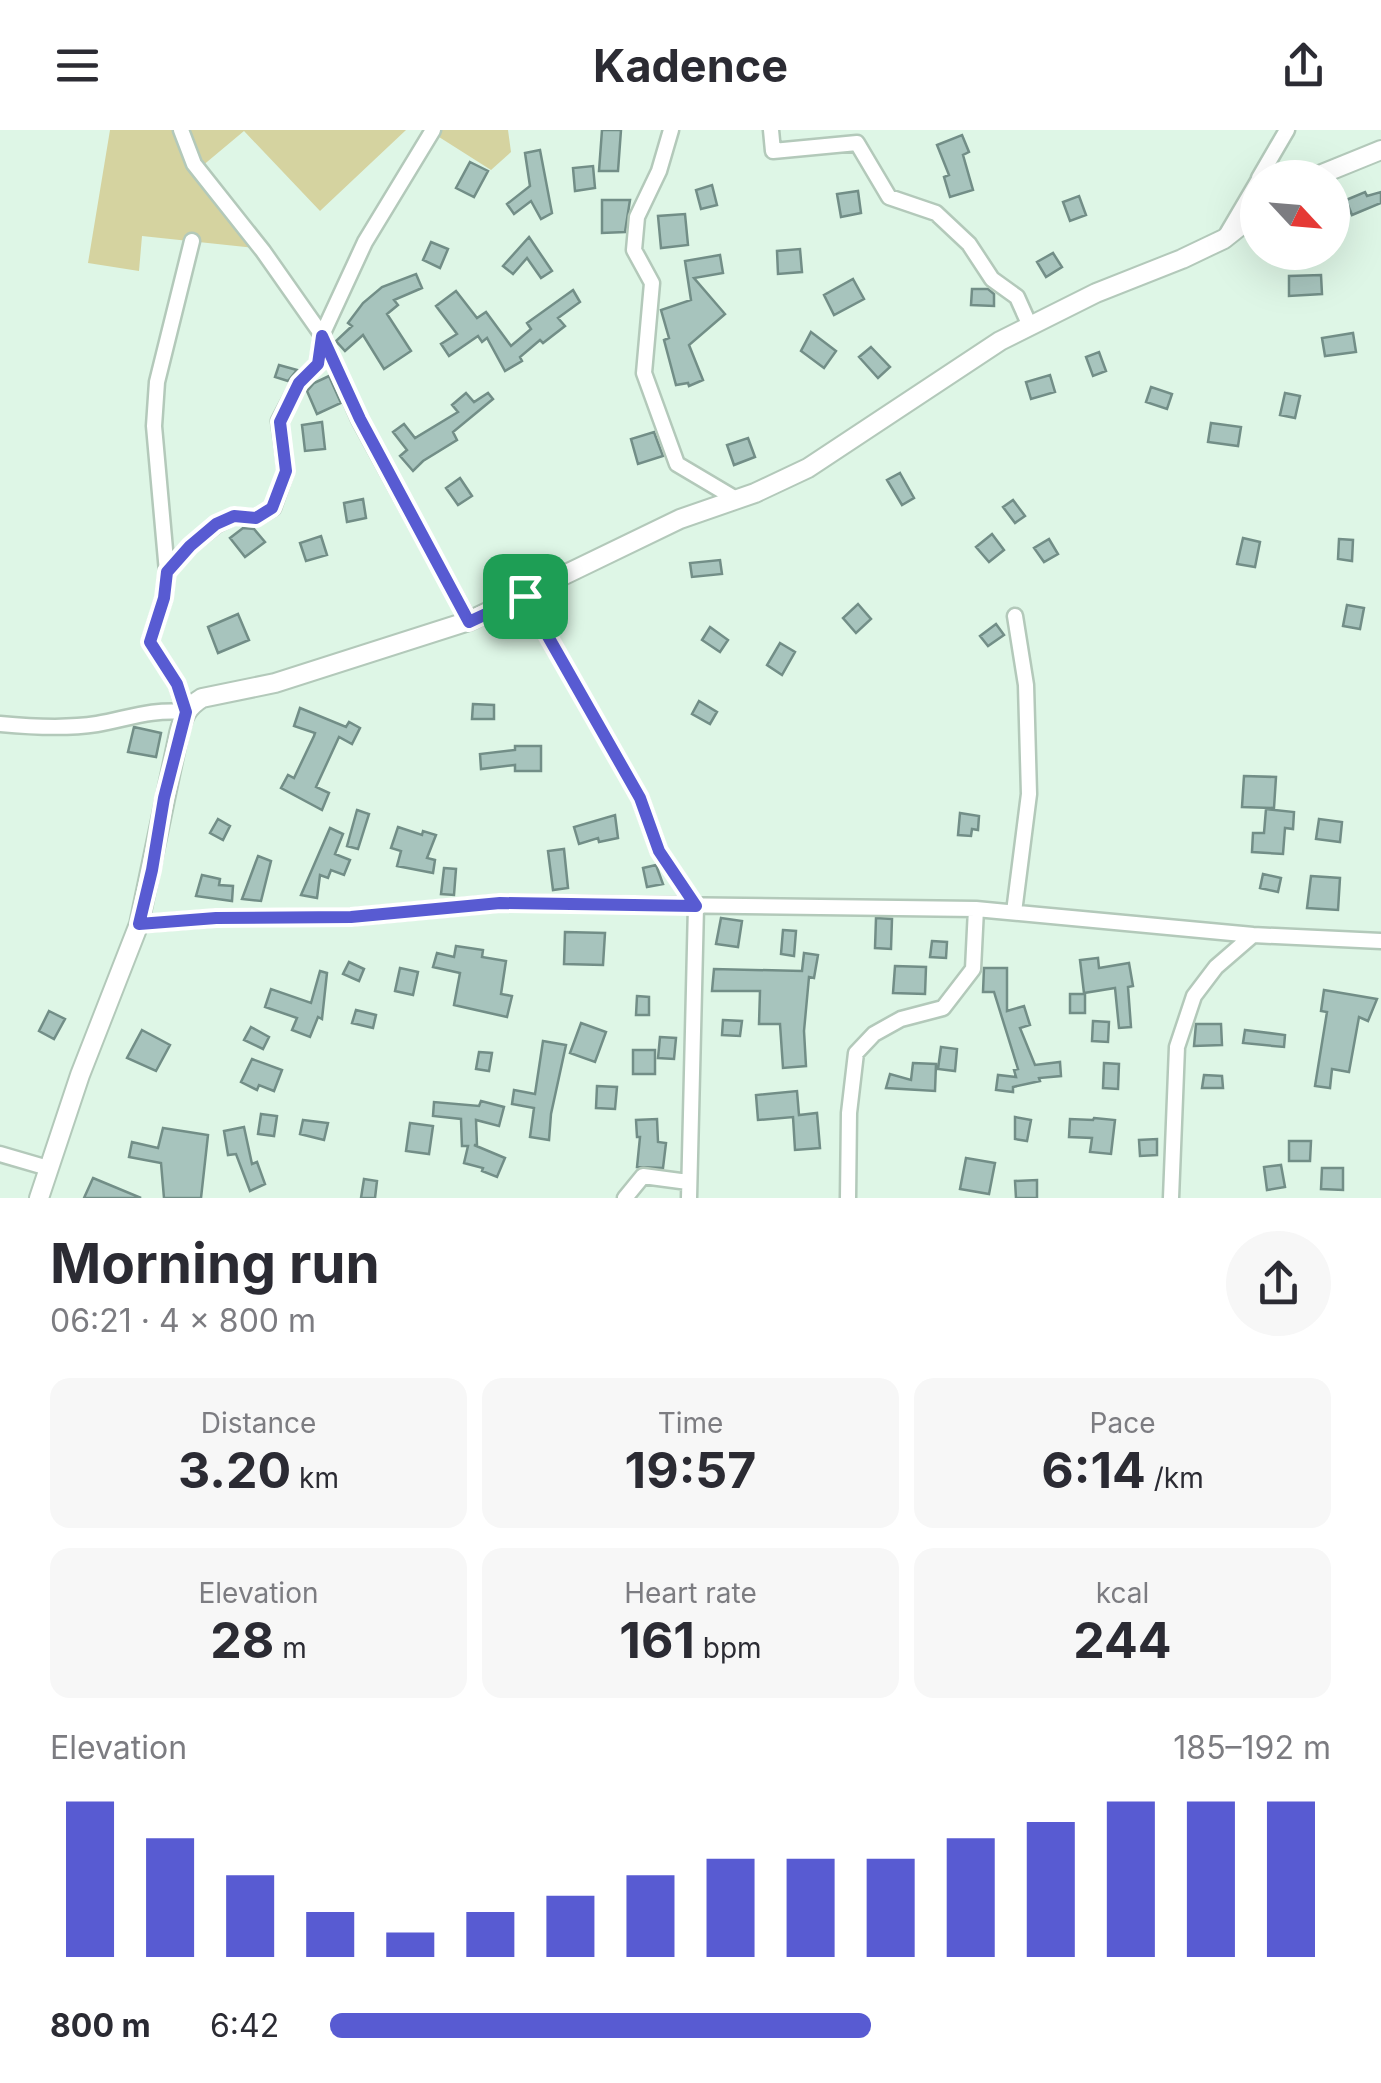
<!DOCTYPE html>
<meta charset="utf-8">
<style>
body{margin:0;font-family:Inter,sans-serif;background:#f7f7f7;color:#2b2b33;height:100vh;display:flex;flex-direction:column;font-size:38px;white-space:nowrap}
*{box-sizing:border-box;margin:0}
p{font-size:32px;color:#7c7c81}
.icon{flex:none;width:55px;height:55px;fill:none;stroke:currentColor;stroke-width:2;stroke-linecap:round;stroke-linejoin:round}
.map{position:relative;height:1068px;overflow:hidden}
.panel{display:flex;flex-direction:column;background:#fff;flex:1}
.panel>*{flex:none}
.needle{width:65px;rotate:116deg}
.controls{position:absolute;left:1240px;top:30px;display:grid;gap:20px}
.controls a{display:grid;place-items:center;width:110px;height:110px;border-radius:50%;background:#fff;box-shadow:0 10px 40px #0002;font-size:50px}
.pin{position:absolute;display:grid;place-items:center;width:85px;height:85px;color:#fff;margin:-42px;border-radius:20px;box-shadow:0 5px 15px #0006}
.round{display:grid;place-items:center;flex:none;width:105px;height:105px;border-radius:52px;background:#f7f7f7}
.headline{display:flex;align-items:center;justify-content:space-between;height:170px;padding:0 50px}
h1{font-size:55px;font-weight:700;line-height:75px}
.metrics{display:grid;grid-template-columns:repeat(3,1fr);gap:15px;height:170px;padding:10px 50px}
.metrics div{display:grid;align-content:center;border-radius:20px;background:#f7f7f7;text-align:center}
.metrics b{font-size:50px;font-weight:700}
.metrics small{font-size:28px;font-weight:400}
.metrics p{font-size:28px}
.chart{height:280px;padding:20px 50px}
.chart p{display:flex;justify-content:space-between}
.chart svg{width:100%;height:180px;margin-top:10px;stroke:#585bd2;stroke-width:6}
ul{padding:0 50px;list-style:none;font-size:32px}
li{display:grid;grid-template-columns:160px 120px 1fr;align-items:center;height:75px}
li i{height:25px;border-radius:12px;background:#585bd2}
header{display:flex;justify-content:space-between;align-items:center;height:130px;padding:0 50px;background:#fff;font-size:45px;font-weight:700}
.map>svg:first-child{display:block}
.green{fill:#d5d3a0}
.building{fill:#a7c4bd;stroke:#728e87;stroke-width:2.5}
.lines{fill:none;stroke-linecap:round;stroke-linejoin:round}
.minor-casing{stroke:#b3c9ba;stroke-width:19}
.tertiary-casing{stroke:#b3c9ba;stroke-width:22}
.minor{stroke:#fff;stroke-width:14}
.tertiary{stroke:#fff;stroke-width:18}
.route-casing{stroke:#fff;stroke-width:20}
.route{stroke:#585bd2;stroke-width:12}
</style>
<header><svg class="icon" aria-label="menu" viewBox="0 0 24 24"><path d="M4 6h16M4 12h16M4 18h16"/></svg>Kadence<svg class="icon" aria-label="share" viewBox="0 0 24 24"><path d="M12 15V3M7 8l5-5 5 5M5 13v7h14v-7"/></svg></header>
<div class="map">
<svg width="1381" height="1068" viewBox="0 0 1381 1068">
<rect width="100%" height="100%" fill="#def6e6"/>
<path class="green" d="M 110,0 L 406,0 L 320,81 L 244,1 L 195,42 L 255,118 L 142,106 L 139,141 L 88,133 Z
M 428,0 L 508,0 L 511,22 L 491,40 Z"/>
<path class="building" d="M 602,0 L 621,0 L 618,41 L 599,41 Z
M 962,5 L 969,22 L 963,25 L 973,60 L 950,67 L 944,47 L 949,45 L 937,15 Z
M 540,20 L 552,83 L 541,89 L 531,71 L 514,84 L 507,74 L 530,56 L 525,23 Z
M 470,32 L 488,41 L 474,67 L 456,58 Z
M 593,36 L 595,58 L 575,61 L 573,38 Z
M 712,55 L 717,75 L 701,79 L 696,60 Z
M 858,61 L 861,83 L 841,87 L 837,64 Z
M 1365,62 L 1367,66 L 1381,62 L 1381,73 L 1352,85 L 1346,70 Z
M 1079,66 L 1086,85 L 1070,91 L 1063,72 Z
M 602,70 L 630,70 L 625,102 L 602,103 Z
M 685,84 L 688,115 L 661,118 L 658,86 Z
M 529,107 L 552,141 L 541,148 L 527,128 L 513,144 L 503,136 Z
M 431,112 L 448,119 L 440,138 L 423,130 Z
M 800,119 L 802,142 L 778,144 L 777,121 Z
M 1053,123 L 1062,137 L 1046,147 L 1037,132 Z
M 720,125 L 723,143 L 694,148 L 725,184 L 689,215 L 703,250 L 689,256 L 688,253 L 676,255 L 664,210 L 669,208 L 661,180 L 691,170 L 685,131 Z
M 416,144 L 422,158 L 394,170 L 398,175 L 387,184 L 411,221 L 384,239 L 363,205 L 345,221 L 336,211 L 352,196 L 348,193 L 363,173 L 382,157 Z
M 1321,145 L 1322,164 L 1289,166 L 1289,146 Z
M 853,149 L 864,169 L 834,185 L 824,165 Z
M 972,159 L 988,159 L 994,164 L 994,176 L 971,175 Z
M 573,160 L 580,172 L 558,188 L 565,196 L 543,213 L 540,210 L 520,227 L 522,231 L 505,241 L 487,208 L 482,212 L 478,206 L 449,226 L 441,214 L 457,204 L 436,176 L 456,161 L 477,188 L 486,182 L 511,216 L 531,199 L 527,193 Z
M 811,202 L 836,221 L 824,238 L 801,221 Z
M 1353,203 L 1356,222 L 1325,226 L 1322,208 Z
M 871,217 L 890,237 L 878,248 L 859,227 Z
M 1099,222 L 1106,241 L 1093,246 L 1086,227 Z
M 279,235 L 297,240 L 288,251 L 275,247 Z
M 1050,245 L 1055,262 L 1031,269 L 1026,252 Z
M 329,246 L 341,273 L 317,284 L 307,261 L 314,253 Z
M 1151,257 L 1172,264 L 1167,279 L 1146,272 Z
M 466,263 L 474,272 L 488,263 L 493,269 L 453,302 L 457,310 L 423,331 L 413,341 L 400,326 L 407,320 L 393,302 L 404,294 L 415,308 L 458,282 L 452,275 Z
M 1285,263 L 1300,266 L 1295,288 L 1280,285 Z
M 322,292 L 325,319 L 305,321 L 302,295 Z
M 1211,293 L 1241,297 L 1238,316 L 1208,312 Z
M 654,302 L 663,326 L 638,334 L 631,309 Z
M 748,308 L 755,327 L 734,335 L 727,315 Z
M 900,343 L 914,368 L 902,375 L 887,350 Z
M 460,348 L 472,366 L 458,375 L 446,358 Z
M 363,369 L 366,388 L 347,392 L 344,373 Z
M 1013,370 L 1025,386 L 1015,393 L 1003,377 Z
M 243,398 L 254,399 L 265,412 L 245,427 L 230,408 Z
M 992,404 L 1004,420 L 989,432 L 976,417 Z
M 321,406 L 327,425 L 306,431 L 300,413 Z
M 1243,408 L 1260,412 L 1255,437 L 1237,434 Z
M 1049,409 L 1058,424 L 1044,432 L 1034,418 Z
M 1339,409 L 1353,410 L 1352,431 L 1338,429 Z
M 720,430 L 722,444 L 692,447 L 690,433 Z
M 858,474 L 871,489 L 856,503 L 843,488 Z
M 1347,475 L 1364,478 L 1360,499 L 1343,496 Z
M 238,484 L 249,510 L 218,523 L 208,497 Z
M 996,494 L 1004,505 L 988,516 L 980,506 Z
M 710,497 L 728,510 L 720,522 L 702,510 Z
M 780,513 L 795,522 L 782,545 L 767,535 Z
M 699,571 L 717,582 L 710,594 L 692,584 Z
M 473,574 L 494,575 L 494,589 L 472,589 Z
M 300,578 L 346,597 L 349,592 L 360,598 L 352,614 L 339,607 L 316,657 L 329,663 L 322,680 L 281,658 L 288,645 L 294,648 L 314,606 L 315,603 L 294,596 Z
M 134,597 L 161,603 L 156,627 L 128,622 Z
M 515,616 L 541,616 L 541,641 L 515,641 L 515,635 L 481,639 L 480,624 L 515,620 Z
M 1244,646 L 1276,647 L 1274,678 L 1242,677 Z
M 1266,679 L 1294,682 L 1293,699 L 1285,698 L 1283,724 L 1252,722 L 1253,703 L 1264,703 Z
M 357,680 L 369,684 L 358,719 L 347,716 Z
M 960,683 L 979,686 L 978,700 L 972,699 L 971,706 L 958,705 Z
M 615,685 L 618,708 L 599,712 L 598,708 L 579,714 L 574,697 Z
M 218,689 L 230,696 L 223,710 L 210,703 Z
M 1319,689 L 1342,692 L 1340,712 L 1316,709 Z
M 398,697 L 422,705 L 423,701 L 436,705 L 427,728 L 435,730 L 433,743 L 397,736 L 401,721 L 391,718 Z
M 330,698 L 343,704 L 335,724 L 350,730 L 344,745 L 331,740 L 328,748 L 320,745 L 317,768 L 301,765 Z
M 564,719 L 568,758 L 553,760 L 548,721 Z
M 258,726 L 271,731 L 261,771 L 242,769 Z
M 656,735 L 663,754 L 647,757 L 643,738 Z
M 444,738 L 456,739 L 454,765 L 441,764 Z
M 1263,744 L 1281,748 L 1278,762 L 1260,758 Z
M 202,745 L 220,749 L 219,755 L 233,756 L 232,771 L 196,766 Z
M 1311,746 L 1340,748 L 1338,780 L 1307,778 Z
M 721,788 L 742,791 L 738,817 L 716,814 Z
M 876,788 L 892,789 L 891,819 L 875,818 Z
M 783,800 L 796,801 L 794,826 L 781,824 Z
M 565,802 L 605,803 L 603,835 L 564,834 Z
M 932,811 L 947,812 L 946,828 L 930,827 Z
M 456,816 L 483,820 L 482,827 L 506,831 L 501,864 L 512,866 L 507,887 L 454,875 L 460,843 L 433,837 L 437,823 L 454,827 Z
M 804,823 L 818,825 L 814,848 L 809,847 L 804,901 L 806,936 L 783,938 L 780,894 L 759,894 L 760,861 L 712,861 L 714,839 L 802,841 Z
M 1098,828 L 1099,838 L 1129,833 L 1133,856 L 1128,857 L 1131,897 L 1119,898 L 1115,858 L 1084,863 L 1080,830 Z
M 349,832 L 364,839 L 359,851 L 343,844 Z
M 895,836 L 926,837 L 925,864 L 893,863 Z
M 400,838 L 418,842 L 413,865 L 395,861 Z
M 984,838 L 1007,838 L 1007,881 L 1024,876 L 1030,895 L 1020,898 L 1035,935 L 1060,932 L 1061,946 L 1039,948 L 1040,951 L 1013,957 L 1013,962 L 996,960 L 998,945 L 1016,947 L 1014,940 L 1018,939 L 994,862 L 983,862 Z
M 320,841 L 327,843 L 322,889 L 318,887 L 310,907 L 292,900 L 297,888 L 265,877 L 271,859 L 311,873 Z
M 1324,860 L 1377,869 L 1368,891 L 1359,887 L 1349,942 L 1332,939 L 1330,958 L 1315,956 L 1327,882 L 1321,881 Z
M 1070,864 L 1085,864 L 1085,883 L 1070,883 Z
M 637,866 L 649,867 L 649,885 L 636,885 Z
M 356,880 L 376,885 L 373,898 L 352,893 Z
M 49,881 L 65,889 L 54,909 L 39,901 Z
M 723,890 L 742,891 L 740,906 L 722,905 Z
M 1093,891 L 1109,892 L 1108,912 L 1092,911 Z
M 581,893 L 606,902 L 595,932 L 570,923 Z
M 1196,894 L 1221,894 L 1222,915 L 1194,916 Z
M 251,897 L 269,907 L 263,919 L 244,910 Z
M 142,900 L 170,915 L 156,941 L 127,928 Z
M 1245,900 L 1285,905 L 1284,917 L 1243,913 Z
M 660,907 L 676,908 L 674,929 L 658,928 Z
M 543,911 L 566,915 L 551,984 L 549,1010 L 530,1007 L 534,978 L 512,974 L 514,960 L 535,964 Z
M 941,917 L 957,919 L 955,941 L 938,939 Z
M 633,920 L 655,920 L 655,944 L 633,944 Z
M 479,922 L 492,923 L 489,941 L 476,939 Z
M 252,929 L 282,940 L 274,961 L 259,955 L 257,960 L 241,952 Z
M 913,933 L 936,934 L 935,961 L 886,958 L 890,944 L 911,950 Z
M 1104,933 L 1119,934 L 1118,959 L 1103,958 Z
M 1204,945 L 1222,946 L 1223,958 L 1202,958 Z
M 597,956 L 617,957 L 615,979 L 596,978 Z
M 797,961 L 799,985 L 817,983 L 820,1018 L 795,1020 L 793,987 L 758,990 L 756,965 Z
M 481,971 L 504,977 L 499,996 L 476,990 L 477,1015 L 474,1015 L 505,1028 L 497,1047 L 482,1041 L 483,1038 L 464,1033 L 468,1016 L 462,1016 L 461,989 L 433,986 L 434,972 L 479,976 Z
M 261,984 L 277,986 L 274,1006 L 258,1004 Z
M 1015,987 L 1031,990 L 1027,1011 L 1015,1009 Z
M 1094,988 L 1115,990 L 1111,1024 L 1090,1022 L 1092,1008 L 1069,1007 L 1070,989 L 1093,990 Z
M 657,989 L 658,1012 L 666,1013 L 663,1038 L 637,1037 L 640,1007 L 637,1007 L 636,990 Z
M 303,990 L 328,993 L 324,1010 L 300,1004 Z
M 410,993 L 433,996 L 429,1024 L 406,1021 Z
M 244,997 L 252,1034 L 257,1032 L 265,1054 L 250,1061 L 236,1024 L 228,1025 L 224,1001 Z
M 163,998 L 208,1005 L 201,1068 L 164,1068 L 161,1033 L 129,1027 L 132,1012 L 158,1018 Z
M 1157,1009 L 1157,1025 L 1140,1026 L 1139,1010 Z
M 1289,1011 L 1311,1011 L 1310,1031 L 1289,1031 Z
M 966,1028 L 995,1033 L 989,1064 L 960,1059 Z
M 1281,1035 L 1285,1057 L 1267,1060 L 1264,1037 Z
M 1322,1038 L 1343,1038 L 1343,1060 L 1321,1059 Z
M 93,1048 L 141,1068 L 84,1068 Z
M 364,1049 L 377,1051 L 375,1068 L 361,1068 Z
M 1037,1050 L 1037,1068 L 1016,1068 L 1015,1051 Z"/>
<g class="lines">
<g class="minor-casing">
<path id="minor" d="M 181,0 L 194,34 L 263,121 L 322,205 L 359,289 L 469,491
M 671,0 L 659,41 L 637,87 L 634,120 L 652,153 L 644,243 L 677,334 L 736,369
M 771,0 L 773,21 L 857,13 L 889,67 L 936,83 L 969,114 L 992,149 L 1017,167 L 1030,196
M 1259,48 L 1287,0
M 1228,102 L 1258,51
M 167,442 L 154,296 L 157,252 L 192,111
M 525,466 L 640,668 L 659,721 L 696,776 L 689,1068
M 0,594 C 32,597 66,599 97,594 C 130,588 151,579 185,582 L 177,554 L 150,512 L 164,468 L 167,442 L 190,416 L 216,395 L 234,386 L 256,388 L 273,378 L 286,341 L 279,291 L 299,253 L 318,234 L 322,205 L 365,112 L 433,0
M 1014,782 L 1029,664 L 1026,555 L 1015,486
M 139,794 L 217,788 L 351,787 L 500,773 L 976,779 L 1253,805 L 1381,811
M 0,1024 L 48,1038
M 625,1068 L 643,1046 L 688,1052
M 848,1068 L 849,983 L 856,923 L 874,904 L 901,889 L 943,878 L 973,839 L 976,779
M 1171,1068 L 1177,917 L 1194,866 L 1216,837 L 1253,805"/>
</g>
<g class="tertiary-casing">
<path id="tertiary" d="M 1312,48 L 1381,20
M 39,1068 L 80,945 L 139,794 L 179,603 C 183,587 187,577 202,568 L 275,553 L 469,491 L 680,389 L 755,363 L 808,338 L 1000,211 L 1096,163 L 1182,129 L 1224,109 L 1258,82"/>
</g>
<use href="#minor" class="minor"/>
<use href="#tertiary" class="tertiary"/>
</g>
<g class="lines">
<g class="route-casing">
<path id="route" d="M 322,206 L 360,289 L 469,492 L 525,466 L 640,668 L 659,721 L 696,776 L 500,773 L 351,787 L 216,788 L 139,794 L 152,740 L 164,668 L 186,582 L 177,554 L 150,512 L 164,468 L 167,442 L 190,416 L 216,394 L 234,386 L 256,388 L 272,378 L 286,341 L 280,292 L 299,253 L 318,234 Z"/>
</g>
<use href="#route" class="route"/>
</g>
</svg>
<div class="controls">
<a><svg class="needle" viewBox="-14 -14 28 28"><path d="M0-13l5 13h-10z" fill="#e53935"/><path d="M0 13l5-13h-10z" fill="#7c7c81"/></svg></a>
</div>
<div class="pin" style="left:525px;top:466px;background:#1e9e55"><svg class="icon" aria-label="arrive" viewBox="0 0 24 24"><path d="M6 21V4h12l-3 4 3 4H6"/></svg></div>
</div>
<section class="panel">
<div class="headline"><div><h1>Morning run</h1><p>06:21 · 4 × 800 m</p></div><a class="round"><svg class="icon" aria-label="share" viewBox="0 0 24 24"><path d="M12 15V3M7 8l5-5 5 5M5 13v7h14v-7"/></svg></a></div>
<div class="metrics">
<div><p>Distance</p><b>3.20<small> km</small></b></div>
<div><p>Time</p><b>19:57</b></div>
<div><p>Pace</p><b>6:14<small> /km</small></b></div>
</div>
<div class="metrics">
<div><p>Elevation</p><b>28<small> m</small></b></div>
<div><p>Heart rate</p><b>161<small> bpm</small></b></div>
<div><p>kcal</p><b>244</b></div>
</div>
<div class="chart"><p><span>Elevation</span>185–192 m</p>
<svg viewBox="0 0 160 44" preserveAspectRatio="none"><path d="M5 44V6M15 44V15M25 44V24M35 44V33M45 44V38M55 44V33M65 44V29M75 44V24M85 44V20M95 44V20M105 44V20M115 44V15M125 44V11M135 44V6M145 44V6M155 44V6"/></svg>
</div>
<ul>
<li><b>800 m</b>6:42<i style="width:54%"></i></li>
</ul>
</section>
